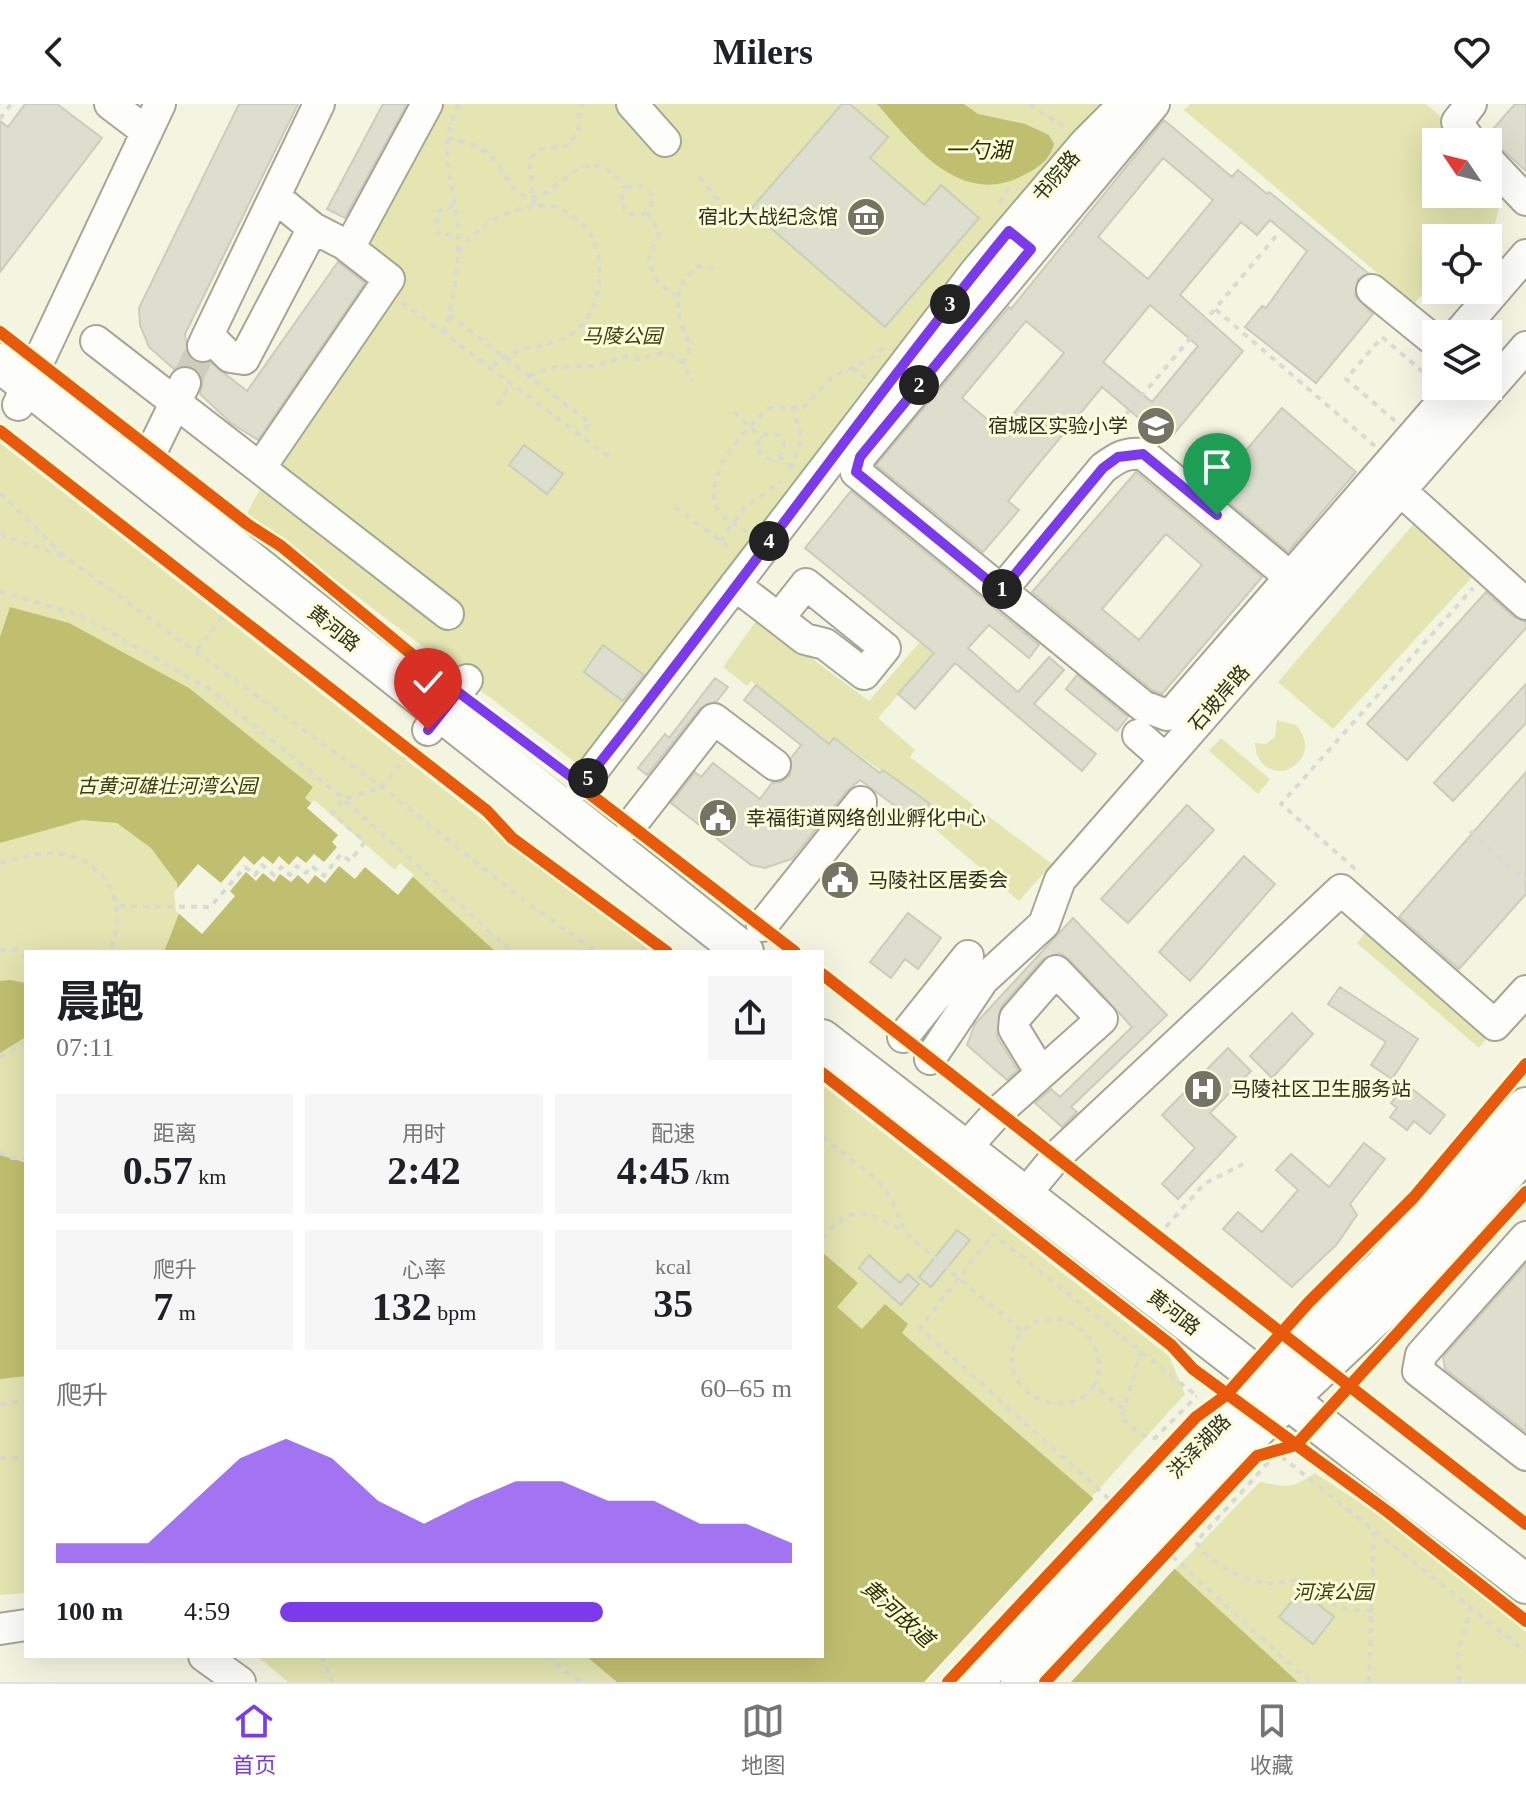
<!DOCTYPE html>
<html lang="zh">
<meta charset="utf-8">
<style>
body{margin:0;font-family:"Times New Roman","Noto Sans SC",serif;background:#f6f6f6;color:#202124;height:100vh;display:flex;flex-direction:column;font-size:30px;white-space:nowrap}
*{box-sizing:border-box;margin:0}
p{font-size:26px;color:#757577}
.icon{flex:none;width:44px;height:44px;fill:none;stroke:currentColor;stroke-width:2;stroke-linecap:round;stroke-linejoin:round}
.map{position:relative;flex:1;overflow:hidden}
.sheet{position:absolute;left:24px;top:846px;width:800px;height:708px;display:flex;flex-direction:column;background:#fff;border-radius:0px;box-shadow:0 8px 32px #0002}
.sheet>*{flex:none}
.needle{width:52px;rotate:305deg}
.controls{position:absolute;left:1422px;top:24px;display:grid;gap:16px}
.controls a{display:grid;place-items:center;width:80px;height:80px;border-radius:0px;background:#fff;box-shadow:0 8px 32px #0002;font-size:40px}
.pin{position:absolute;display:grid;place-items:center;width:68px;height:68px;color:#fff;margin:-82px -34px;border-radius:50% 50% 50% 0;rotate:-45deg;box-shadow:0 0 8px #0007}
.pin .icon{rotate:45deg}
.km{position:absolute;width:40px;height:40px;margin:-20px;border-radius:50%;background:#222;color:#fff;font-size:22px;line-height:40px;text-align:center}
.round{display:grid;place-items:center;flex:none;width:84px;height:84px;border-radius:0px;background:#f6f6f6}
.headline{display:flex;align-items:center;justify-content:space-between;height:136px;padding:0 32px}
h1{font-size:44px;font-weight:700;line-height:60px}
.metrics{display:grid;grid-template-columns:repeat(3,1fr);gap:12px;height:136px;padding:8px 32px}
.metrics div{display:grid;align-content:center;border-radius:0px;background:#f6f6f6;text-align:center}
.metrics b{font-size:40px;font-weight:700}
.metrics small{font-size:22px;font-weight:400}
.metrics p{font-size:22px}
.chart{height:224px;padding:16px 32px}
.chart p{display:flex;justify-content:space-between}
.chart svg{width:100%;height:144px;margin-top:8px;fill:#7c3aed;opacity:.7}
ul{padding:0 32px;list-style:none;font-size:26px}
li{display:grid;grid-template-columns:128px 96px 1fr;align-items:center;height:60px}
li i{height:20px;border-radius:10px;background:#7c3aed}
header{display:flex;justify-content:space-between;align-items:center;height:104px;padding:0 32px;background:#fff;font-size:36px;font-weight:700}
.menu{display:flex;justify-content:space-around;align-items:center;height:112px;border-top:2px solid #e0e0e0;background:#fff;font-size:22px;color:#757577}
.menu a{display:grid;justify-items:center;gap:4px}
.menu .on{color:#7c3aed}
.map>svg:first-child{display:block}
.green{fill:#e4e5b1}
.water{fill:#c0bf70}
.pier{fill:#f4f5e1}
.building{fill:#dddece;stroke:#cbccbc;stroke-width:2;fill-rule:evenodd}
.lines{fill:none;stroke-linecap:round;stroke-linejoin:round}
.minor-tunnel{stroke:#cccdbb;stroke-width:30;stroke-dasharray:30 15;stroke-linecap:butt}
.minor-casing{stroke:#a6a697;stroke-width:34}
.major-casing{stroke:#a6a697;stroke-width:42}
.path{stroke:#dadad4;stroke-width:4;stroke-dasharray:6 6;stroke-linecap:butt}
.minor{stroke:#fdfefa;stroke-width:30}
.major{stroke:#fdfefa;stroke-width:38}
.major-bridge-casing{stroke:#a6a697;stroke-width:42;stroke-linecap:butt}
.major-bridge{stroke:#fdfefa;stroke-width:38}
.cycleway-casing{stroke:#fbfdd9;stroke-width:17}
.cycleway{stroke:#e8590c;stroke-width:12}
.route-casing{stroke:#fff;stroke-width:16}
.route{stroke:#7c3aed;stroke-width:10}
.labels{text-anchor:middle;stroke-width:6;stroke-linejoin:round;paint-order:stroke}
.street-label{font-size:20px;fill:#2e2f21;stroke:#fbfdd9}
.poi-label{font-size:20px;fill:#2e2f21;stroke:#fbfdd9;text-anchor:start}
.park-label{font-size:20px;font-style:italic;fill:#3d3d11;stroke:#fbfdd9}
.water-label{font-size:22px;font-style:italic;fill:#2f2e01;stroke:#fbfdd9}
</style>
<header><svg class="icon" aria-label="back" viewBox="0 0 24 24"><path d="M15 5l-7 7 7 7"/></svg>Milers<svg class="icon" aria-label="heart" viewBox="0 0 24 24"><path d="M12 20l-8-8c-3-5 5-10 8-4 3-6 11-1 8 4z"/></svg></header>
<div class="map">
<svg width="1526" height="1578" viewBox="0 0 1526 1578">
<rect width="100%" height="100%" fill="#f4f5e1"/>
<path class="green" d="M 438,0 L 1113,0 L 584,665 L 247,409 L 282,345 L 401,165 L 360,137 Z
M 1190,0 L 1426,0 L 1470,38 L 1436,38 L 1436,90 L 1488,90 L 1488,54 C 1505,82 1501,109 1488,138 L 1488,134 L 1436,134 L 1436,180 L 1430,181 L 1414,200 L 1184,6 Z
M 0,339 L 652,848 L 26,848 L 26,1489 L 0,1491 Z
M 1417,416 L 1475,470 L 1333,625 L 1278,578 Z
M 975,474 L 989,486 L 878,614 L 915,646 L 910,653 L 1052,760 L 1019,797 L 936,726 L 945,712 L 835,634 L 830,640 L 751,577 L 747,582 L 723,563 L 761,510 L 772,525 L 869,597 Z
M 1277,616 L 1296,621 C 1312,639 1306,660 1283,667 C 1265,667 1256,657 1255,639 L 1266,640 L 1275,633 Z
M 1221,634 L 1270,675 L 1258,690 L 1209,647 Z
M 1369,824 L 1491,929 L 1479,944 L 1357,839 Z
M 822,981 L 1169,1252 L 1185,1290 L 924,1578 L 288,1578 L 257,1552 L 822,1552 Z
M 1315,1369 L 1391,1419 L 1526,1528 L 1526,1578 L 1298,1578 L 1175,1465 L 1260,1378 C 1289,1383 1289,1386 1315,1369 Z"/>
<path class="water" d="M 877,0 L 964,0 L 978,10 L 1025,20 L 1049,31 L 1054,40 C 1049,58 1036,65 1020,73 C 959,102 914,42 877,0 Z
M 10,503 L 69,519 L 189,584 L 313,683 L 305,694 L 395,772 L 402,763 L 496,848 L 164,848 L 180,807 L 177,779 L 151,744 L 117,719 L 82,716 L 0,739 L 0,533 Z
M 10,876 L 26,879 L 26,933 L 0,949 L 0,877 Z
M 0,1051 L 26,1059 L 26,1272 L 0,1275 Z
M 822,1148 L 858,1179 L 837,1203 L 862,1225 L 885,1200 L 908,1220 L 902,1229 L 1175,1465 L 1298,1578 L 617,1578 L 586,1552 L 822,1552 Z"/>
<path class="pier" d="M 314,696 L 395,766 L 400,759 L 414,771 L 398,791 L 365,763 L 355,775 L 339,762 L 325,779 L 315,771 L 308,780 L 298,771 L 291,778 L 280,770 L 274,778 L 263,769 L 256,777 L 246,768 L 230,787 L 235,792 L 202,830 L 176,807 L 174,788 L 198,760 L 221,779 L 244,752 L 254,761 L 263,752 L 273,760 L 279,752 L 289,761 L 297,752 L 306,759 L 314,750 L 324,758 L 337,743 L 332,738 L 338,731 L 307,704 Z
M 1096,1392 L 1177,1462 L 1071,1578 L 924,1578 Z"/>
<path class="building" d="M 25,0 L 57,0 L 102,34 L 0,168 L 0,17 L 8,23 Z
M 239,0 L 298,0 L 185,230 L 188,252 L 196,259 L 210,258 L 247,287 L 338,158 L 365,179 L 258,336 L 231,319 L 200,290 L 203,277 L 194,263 L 183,261 L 174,265 L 149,243 L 140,221 L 139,204 Z
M 383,0 L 407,0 L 345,114 L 327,105 Z
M 842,0 L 850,0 L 888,33 L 870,54 L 924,101 L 941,81 L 979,114 L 885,223 L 750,106 Z
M 1515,0 L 1526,0 L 1526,67 L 1487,32 Z
M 1164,16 L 1232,73 L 1238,66 L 1267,90 L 1269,88 L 1368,169 L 1358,175 L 1355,192 L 1373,210 L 1316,279 L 1245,223 L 1262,202 L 1266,204 L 1307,147 L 1270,116 L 1257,131 L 1241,118 L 1180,191 L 1243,247 L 1167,338 L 1102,283 L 1008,397 L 1019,406 L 983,448 L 876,361 L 1009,203 L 1011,205 ZM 1163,54 L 1213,96 L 1148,175 L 1098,133 ZM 1150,201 L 1198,242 L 1152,298 L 1103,258 ZM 1026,217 L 1064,249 L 1000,326 L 962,294 Z
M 1282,304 L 1356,368 L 1288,448 L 1213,385 Z
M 524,341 L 563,370 L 547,390 L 509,361 Z
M 1136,368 L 1262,473 L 1162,590 L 1152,586 L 1032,488 ZM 1166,430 L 1202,461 L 1139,536 L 1102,505 Z
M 851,387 L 1039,541 L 1029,554 L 989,521 L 968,544 L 1018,588 L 1049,553 L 1064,566 L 1034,600 L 1096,650 L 1082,667 L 955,559 L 915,605 L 898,590 L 934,549 L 805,444 Z
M 1486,488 L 1514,513 L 1526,518 L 1526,524 L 1407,656 L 1367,620 Z
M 603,541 L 644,571 L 623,597 L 584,568 Z
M 1077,571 L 1128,613 L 1117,627 L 1066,585 Z
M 715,574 L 728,583 L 717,597 L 700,604 L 647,671 L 638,664 L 665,630 L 669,634 Z
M 1526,580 L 1526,619 L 1453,697 L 1434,679 Z
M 756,581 L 829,640 L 834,634 L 880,669 L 883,666 L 930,700 L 917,718 L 860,676 L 847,687 L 792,755 L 765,764 L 751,761 L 671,699 L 695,668 L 701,673 L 713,659 L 760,695 L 772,679 L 781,678 L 790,671 L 791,654 L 801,641 L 744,596 Z
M 1526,668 L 1526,790 L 1459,865 L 1399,813 Z
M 1187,701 L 1214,726 L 1128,819 L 1101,795 Z
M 1244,752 L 1275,780 L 1190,877 L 1159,848 Z
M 908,809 L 941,834 L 918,865 L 905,855 L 891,874 L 870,858 Z
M 1073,814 L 1167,911 L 1071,1003 L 1077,1008 L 1062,1023 L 1035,999 L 1051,985 L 1060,993 L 1132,923 L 1069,855 L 1060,849 L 1043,855 L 1001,903 L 997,933 L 1018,966 L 1007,976 L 967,941 L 975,920 Z
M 1340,883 L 1418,935 L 1392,975 L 1371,961 L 1386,938 L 1328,900 Z
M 1292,909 L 1313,930 L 1272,974 L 1250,952 Z
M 1228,944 L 1251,967 L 1210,1009 L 1236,1033 L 1178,1095 L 1162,1080 L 1195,1044 L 1162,1011 Z
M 1406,980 L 1445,1011 L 1430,1030 L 1414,1017 L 1407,1026 L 1390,1013 L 1397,1004 L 1391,999 Z
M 1364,1039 L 1385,1055 L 1350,1100 L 1357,1111 L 1337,1140 L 1292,1183 L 1223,1125 L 1238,1108 L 1262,1128 L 1298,1086 L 1276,1066 L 1291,1050 L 1329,1083 Z
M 957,1126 L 970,1136 L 931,1183 L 919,1173 Z
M 869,1151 L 900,1179 L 908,1170 L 919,1180 L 901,1201 L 859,1164 Z
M 1526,1160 L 1526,1328 L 1445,1265 L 1443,1253 Z
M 1301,1486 L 1334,1513 L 1313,1540 L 1279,1513 Z"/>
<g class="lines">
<path class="minor-tunnel" d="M 185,279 L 203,242"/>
<g class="minor-casing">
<path id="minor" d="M 110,0 L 147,28
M 632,0 L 665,37
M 1154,0 L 860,353 L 856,368 L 1143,602 L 1167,611 L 1174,607 L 1456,282
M 1471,0 L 1457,18 L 1471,38
M 1488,56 L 1526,96
M 349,144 L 427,0
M 1372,186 L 1436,238
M 1458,230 L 1526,151
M 208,231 L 319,0
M 96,237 L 448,510
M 203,242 L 208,231 L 230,253 L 244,255 L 313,124
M 18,301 L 160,0
M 260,364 L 389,175 L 344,140 L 313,124 L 275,93
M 141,369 L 185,279
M 1400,386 L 1526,500
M 735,481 L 805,535 L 825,540 L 864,570 L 885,544 L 806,480 L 779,514
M 1001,487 L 1103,364 C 1117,354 1125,348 1143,350 L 1290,473
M 428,626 L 467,576
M 1138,631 L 1165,655
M 582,681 L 976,167 L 1085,39 L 1124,0
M 632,720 L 714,615 L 775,661
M 762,822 L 861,698
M 903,933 L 968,852
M 930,955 L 983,876 L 1044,820 L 1060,776 L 1526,243
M 964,1046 L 998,1008 L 1102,915 L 1056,867 L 1015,914 L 1014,925 L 1041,969
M 1037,1076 L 1056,1053 L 1341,786 L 1495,921 L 1526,887
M 1526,1133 L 1421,1251 L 1418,1267 L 1526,1351
M 0,1525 L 26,1521
M 204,1552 L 240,1578"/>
</g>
<g class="major-casing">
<path id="major" d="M 0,259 L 744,848
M 822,935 L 1526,1480
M 1218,1321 L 1383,1164 L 1526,1003
M 1241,1339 L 1395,1194 L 1526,1046"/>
</g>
<path class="path" d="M 1029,0 L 1066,24
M 0,15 L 11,0
M 447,34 C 461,38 477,40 488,50 C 505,62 507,90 530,93 C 558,97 585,26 626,85
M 699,73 L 731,112
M622 96a15 15 0 1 1 30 0a15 15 0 1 1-30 0Z
M 1000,99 L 1010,81
M 454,101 L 437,108 L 438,130 L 457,132
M 534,101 L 529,56 L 538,46 L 570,41 L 579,25 L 579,6 L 583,0
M 647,108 L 659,129 L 648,157 L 659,180 L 678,193 L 679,215 L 691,242 L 683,260 L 692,278
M 1276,132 L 1215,205 L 1375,342
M 458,148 C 483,117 510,102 550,101 C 575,110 593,124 598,151 C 603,185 594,225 557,237 C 532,245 510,242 491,265
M 678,193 L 683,177 L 698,162 L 714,165
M 402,198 L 612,355
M 449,211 L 590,319 L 580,331
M 444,230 C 455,189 462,150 456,108 C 450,66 438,42 459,0
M 852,264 L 866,274
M 529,272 L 555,263 L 594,262 L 628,252 L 639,255 L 662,249 L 677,253 L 682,259
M 498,301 L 511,279
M 734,308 L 762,334
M 1395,317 L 1346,275 L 1382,233 L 1430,274
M758 342a13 13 0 1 1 26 0a13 13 0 1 1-26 0Z
M 1113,331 L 1113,326 L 1215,205
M 779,352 L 792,364
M 791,365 L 802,333 L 793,305
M 0,389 L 64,452 L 382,683 L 527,799 L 597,848
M 675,403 L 733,446
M 747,428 C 739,422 727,417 721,410 C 695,379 746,324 769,304 L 804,303 L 833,272 L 873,254 L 885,242
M 0,430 L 62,452
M 720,437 L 745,403 L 781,378
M 0,487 L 82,512 L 208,584 L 344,695 L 512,848
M 197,546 L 228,506
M 1470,727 L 1526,777
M 0,759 C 21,754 45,745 67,751 C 112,762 129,809 109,848
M 1355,765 L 1281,700 L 1473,484
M 119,802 L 210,803 L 245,763 L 255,771 L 262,761 L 274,771 L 281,763 L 290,771 L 297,762 L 306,769 L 312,762 L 324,772 L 341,750 L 350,757 L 365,738 L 332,709 L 344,695 L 382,683 L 410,647
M 0,846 L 17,845 L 26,854
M 641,848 L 651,836
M 0,953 L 26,938
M 822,1033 L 877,1075 L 892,1096 L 905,1129 L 1022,1227
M 0,1048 L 10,1054 L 26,1054
M 822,1129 L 825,1132 C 853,1096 870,1110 905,1128
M 1158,1132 L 1204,1080 L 1243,1060
M 1141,1247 L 1121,1314 L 1142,1331 L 1155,1334 L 1197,1292
M 1094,1282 C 1075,1308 1033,1304 1017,1275 C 1002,1248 1021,1213 1054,1215 C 1087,1217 1109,1252 1094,1282 L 1124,1305
M 0,1300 L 26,1297
M 0,1354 L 26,1354
M 1109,1395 L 920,1224 L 993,1130 L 1197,1292
M 1172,1452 L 1310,1578
M 1372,1507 C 1357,1506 1343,1506 1330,1498 C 1321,1492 1315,1482 1306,1478 C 1293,1473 1282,1480 1269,1479 C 1245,1479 1208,1458 1196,1438 L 1277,1349 L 1526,1548
M 321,1552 L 332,1578
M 546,1552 L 580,1578
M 1369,1578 L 1374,1427
M 1459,1578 L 1458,1547 L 1471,1504"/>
<use href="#minor" class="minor"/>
<use href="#major" class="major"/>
<g class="major-bridge-casing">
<path id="major-bridge" d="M 973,1578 L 1218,1321
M 1020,1578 L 1241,1339"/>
</g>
<use href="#major-bridge" class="major-bridge"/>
<g class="cycleway-casing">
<path id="cycleway" d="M 0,228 L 247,420 L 281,442 L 450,582 L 795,848
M 0,327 L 487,707 L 512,734 L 667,848
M 822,870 L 1526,1420
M 822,969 L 1171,1241 L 1193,1265 L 1388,1408 L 1526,1517
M 1227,1290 L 1309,1198 L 1414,1093 L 1526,960
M 948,1578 L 1196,1313 L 1229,1289
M 1045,1578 L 1257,1352 L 1296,1341 L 1526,1088"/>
</g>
<use href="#cycleway" class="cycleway"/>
</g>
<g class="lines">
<g class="route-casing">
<path id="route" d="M 428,626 L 458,588 L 582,681 C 728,500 861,308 1009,127 L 1031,145 L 860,353 L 856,368 L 1001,487 L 1103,364 L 1118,353 L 1143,350 L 1217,411"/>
</g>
<use href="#route" class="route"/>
</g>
<defs>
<g id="museum-disc" transform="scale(2)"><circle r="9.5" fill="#737464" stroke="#fbfdd9"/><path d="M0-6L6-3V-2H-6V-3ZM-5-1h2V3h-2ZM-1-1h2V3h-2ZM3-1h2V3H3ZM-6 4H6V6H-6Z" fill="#fff"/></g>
<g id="school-disc" transform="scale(2)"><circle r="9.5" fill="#737464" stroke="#fbfdd9"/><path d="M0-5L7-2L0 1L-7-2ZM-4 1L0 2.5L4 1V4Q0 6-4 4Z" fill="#fff"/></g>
<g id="civic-disc" transform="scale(2)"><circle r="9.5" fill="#737464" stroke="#fbfdd9"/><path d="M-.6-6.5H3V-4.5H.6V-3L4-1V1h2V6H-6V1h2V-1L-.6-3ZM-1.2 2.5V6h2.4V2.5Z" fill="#fff"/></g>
<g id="hospital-disc" transform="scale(2)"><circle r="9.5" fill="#737464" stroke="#fbfdd9"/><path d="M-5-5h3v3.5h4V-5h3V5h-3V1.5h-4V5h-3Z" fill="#fff"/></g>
</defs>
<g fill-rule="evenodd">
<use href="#museum-disc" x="866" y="113"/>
<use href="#school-disc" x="1156" y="322"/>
<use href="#civic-disc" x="718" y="714"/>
<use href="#civic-disc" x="840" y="776"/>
<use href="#hospital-disc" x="1203" y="985"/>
</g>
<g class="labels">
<g class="street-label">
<text transform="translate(1056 72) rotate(-49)" y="7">书院路</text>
<text transform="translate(334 524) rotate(39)" y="7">黄河路</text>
<text transform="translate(1219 594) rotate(-49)" y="7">石坡岸路</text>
<text transform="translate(1174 1208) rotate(38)" y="7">黄河路</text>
<text transform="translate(1199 1342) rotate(-46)" y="7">洪泽湖路</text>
</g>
<g class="poi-label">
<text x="838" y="120" text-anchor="end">宿北大战纪念馆</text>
<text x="1128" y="329" text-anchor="end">宿城区实验小学</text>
<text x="746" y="721">幸福街道网络创业孵化中心</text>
<text x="868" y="783">马陵社区居委会</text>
<text x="1231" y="992">马陵社区卫生服务站</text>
</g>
<g class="park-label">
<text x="622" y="239">马陵公园</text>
<text x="167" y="689">古黄河雄壮河湾公园</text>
<text x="1333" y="1495">河滨公园</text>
</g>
<g class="water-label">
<text x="978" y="54">一勺湖</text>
<text transform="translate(898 1509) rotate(42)" y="8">黄河故道</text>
</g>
</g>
</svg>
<div class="controls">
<a><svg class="needle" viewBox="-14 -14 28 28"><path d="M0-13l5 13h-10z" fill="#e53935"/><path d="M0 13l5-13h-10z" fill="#757577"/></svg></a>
<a><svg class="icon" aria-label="locate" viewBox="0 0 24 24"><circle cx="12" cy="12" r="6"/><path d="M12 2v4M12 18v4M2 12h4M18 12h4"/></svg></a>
<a><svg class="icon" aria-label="layers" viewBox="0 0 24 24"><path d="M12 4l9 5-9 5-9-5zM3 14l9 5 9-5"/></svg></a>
</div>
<div class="pin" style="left:1217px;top:411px;background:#1e9e55"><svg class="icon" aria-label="arrive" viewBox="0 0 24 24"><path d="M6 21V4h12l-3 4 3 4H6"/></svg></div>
<div class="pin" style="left:428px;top:626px;background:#d93025"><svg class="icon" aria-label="check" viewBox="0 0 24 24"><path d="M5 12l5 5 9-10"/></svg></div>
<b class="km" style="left:1002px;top:485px">1</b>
<b class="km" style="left:919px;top:281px">2</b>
<b class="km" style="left:950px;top:200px">3</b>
<b class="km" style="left:769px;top:437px">4</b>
<b class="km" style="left:588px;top:674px">5</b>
<section class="sheet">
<div class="headline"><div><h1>晨跑</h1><p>07:11</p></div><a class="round"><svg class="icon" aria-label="share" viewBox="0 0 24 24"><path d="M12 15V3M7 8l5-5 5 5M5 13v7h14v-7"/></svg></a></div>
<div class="metrics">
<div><p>距离</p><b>0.57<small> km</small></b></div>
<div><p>用时</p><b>2:42</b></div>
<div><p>配速</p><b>4:45<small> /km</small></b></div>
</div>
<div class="metrics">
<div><p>爬升</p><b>7<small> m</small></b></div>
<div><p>心率</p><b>132<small> bpm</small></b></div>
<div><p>kcal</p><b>35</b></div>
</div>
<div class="chart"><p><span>爬升</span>60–65 m</p>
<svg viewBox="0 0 160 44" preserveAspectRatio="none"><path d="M0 44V38L10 38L20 38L30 25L40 12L50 6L60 12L70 25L80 32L90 25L100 19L110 19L120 25L130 25L140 32L150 32L160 38V44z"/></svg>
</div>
<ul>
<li><b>100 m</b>4:59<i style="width:63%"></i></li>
</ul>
</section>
</div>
<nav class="menu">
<a class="on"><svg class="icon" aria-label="home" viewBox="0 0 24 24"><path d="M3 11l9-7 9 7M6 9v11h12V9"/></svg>首页</a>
<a><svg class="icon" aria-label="map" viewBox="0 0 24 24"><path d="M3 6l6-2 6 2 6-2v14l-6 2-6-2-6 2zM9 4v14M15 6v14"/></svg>地图</a>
<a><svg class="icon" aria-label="saved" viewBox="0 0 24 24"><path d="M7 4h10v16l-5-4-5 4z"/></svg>收藏</a>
</nav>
